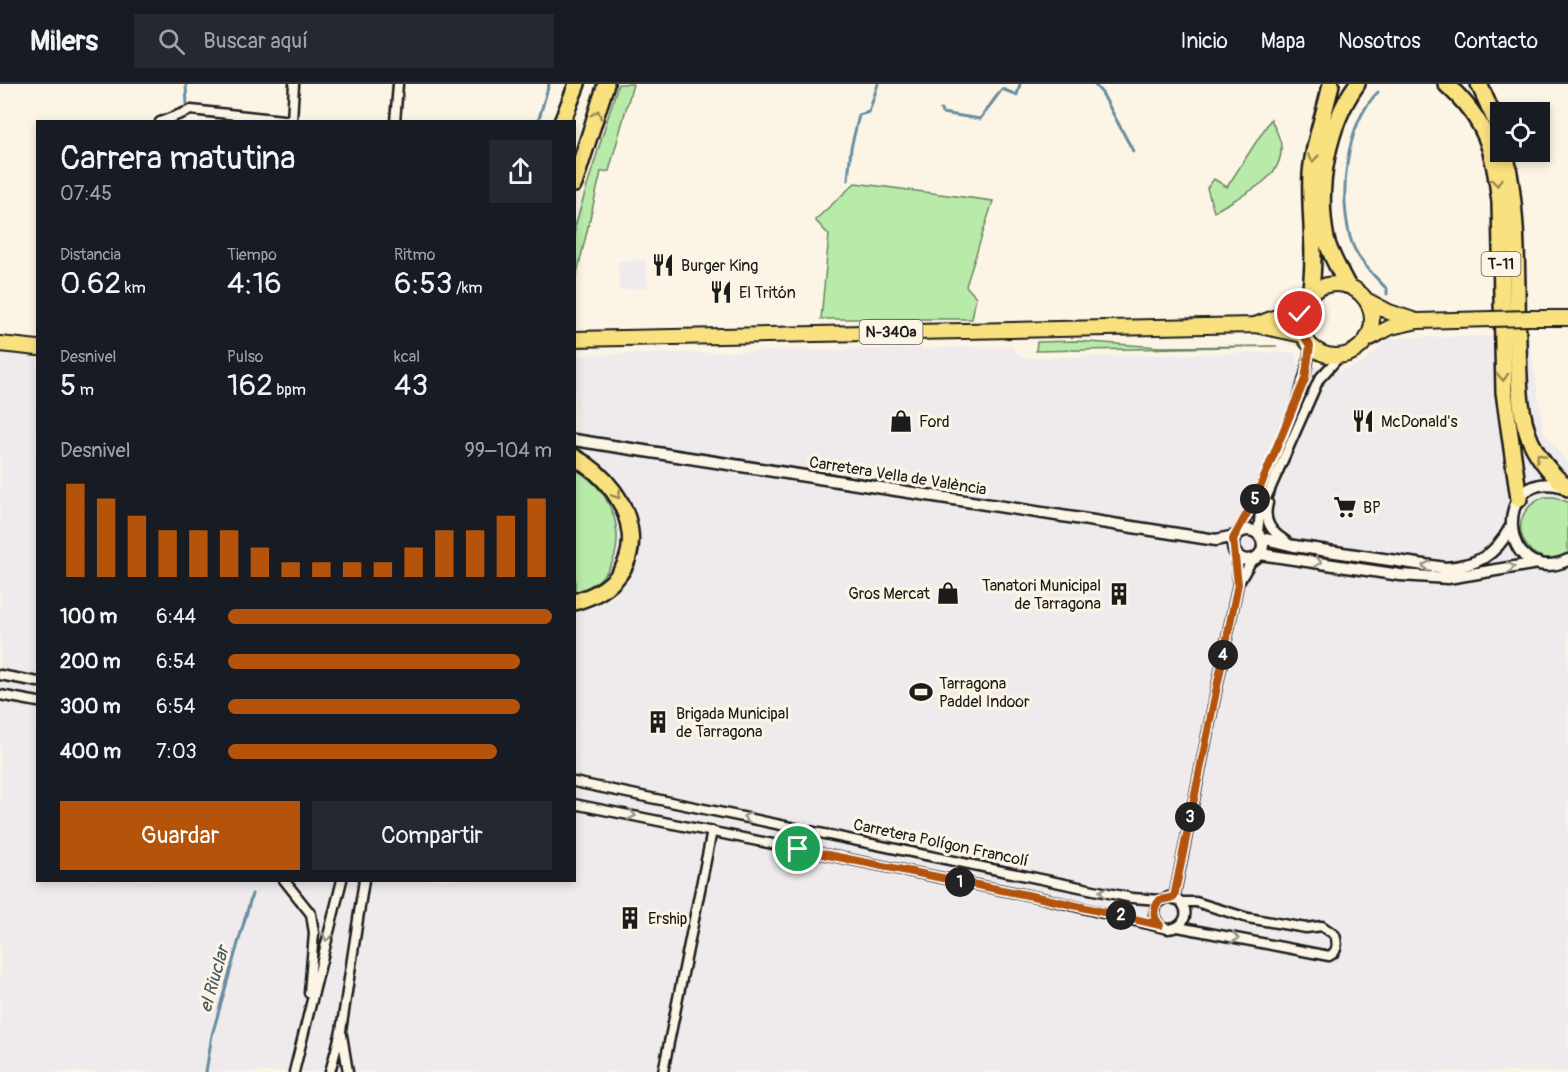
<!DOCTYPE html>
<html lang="es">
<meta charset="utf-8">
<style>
body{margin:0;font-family:Pangolin,sans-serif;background:#242831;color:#f1f3f6;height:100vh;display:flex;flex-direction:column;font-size:22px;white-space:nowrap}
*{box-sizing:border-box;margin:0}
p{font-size:20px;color:#9ea1a6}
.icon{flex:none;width:33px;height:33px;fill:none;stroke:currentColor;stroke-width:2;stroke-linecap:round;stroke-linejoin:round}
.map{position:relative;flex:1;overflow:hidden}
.panel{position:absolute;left:36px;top:36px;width:540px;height:762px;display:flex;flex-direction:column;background:#171b24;border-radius:0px;box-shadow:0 3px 9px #0003}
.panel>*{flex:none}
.tools{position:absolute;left:1490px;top:18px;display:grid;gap:12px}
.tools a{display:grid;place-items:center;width:60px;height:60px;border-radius:0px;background:#171b24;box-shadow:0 3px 9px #0003;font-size:30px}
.pin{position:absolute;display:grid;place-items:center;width:51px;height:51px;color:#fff;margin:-26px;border:3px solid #fff;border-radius:50%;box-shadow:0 2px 6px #0007}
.km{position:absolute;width:30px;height:30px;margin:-15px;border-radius:50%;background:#222;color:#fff;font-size:16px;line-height:30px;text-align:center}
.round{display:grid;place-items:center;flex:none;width:63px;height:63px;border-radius:0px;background:#242831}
.summary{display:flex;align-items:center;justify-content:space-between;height:102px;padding:0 24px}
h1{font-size:33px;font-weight:600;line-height:45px}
.stats{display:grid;grid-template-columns:repeat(3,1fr);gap:9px;height:102px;padding:6px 24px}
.stats div{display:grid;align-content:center}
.stats b{font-size:30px;font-weight:600}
.stats small{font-size:16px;font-weight:400}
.stats p{font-size:16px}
.chart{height:168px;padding:12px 24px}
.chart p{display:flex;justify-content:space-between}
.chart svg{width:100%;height:108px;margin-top:6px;stroke:#b45309;stroke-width:6}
.button{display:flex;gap:12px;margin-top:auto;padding:12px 24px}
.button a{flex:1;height:69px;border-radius:0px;background:#b45309;color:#fff;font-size:24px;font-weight:600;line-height:69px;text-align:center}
.button a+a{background:#242831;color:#f1f3f6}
ul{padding:0 24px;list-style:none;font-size:20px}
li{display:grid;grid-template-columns:96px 72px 1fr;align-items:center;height:45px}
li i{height:15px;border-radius:8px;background:#b45309}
header{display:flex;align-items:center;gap:36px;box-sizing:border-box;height:84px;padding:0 30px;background:#171b24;border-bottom:2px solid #363941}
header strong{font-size:28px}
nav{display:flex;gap:33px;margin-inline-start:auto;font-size:21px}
.search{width:420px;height:54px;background:#242831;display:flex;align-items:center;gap:15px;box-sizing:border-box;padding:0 21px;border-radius:0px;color:#9ea1a6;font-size:22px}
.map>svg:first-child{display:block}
.built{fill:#efebec}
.green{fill:#b8eaaa;stroke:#6a8363;stroke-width:1.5}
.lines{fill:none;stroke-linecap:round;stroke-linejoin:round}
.stream{stroke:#668da1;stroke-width:3}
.minor-casing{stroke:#1c1c1c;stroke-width:13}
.tertiary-casing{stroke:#1c1c1c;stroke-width:15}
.primary-casing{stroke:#1c1c1c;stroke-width:18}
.trunk-casing{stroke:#1c1c1c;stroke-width:20}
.motorway-casing{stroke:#1c1c1c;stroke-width:20}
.minor{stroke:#fcf5e5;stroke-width:8}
.tertiary{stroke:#fcf5e5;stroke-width:10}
.primary{stroke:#fae180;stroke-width:14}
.trunk{stroke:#fae180;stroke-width:15}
.motorway{stroke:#fae180;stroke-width:15}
.primary-bridge-casing{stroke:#1c1c1c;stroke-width:18;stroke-linecap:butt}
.primary-bridge{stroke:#fae180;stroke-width:14}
.oneway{stroke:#968853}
.oneway2{stroke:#97938b}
.route-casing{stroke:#fff;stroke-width:12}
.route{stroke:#b45309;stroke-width:8}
.labels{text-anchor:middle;stroke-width:6;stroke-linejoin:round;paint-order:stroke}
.shield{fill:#fcf5e5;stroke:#5f5d58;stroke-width:1.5}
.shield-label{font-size:15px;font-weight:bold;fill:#1c1c1c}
.poi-label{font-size:16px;fill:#1c1c1c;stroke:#fcf5e5;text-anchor:start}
.street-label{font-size:16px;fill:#1c1c1c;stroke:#fcf5e5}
.water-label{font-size:18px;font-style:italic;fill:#41555e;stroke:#fcf5e5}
</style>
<header>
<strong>Milers</strong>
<div class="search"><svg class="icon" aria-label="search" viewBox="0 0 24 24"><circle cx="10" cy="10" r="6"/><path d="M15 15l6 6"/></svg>Buscar aquí</div>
<nav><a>Inicio</a><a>Mapa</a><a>Nosotros</a><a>Contacto</a></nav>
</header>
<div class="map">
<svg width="1568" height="988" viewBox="0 0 1568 988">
<rect width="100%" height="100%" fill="#fcf5e5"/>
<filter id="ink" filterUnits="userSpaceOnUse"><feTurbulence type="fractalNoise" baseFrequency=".0167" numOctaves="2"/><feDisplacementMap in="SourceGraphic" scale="12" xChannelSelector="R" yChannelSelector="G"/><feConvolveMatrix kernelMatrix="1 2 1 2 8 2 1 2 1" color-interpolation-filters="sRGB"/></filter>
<g filter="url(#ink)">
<path class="built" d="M 646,176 L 648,204 L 619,206 L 618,177 Z
M 1529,251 L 1544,348 L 1568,380 L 1568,988 L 0,988 L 0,265 L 37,269 L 38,796 L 574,796 L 575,271 L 1011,262 L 1023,274 L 1292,268 L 1296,271 L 1298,280 L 1343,286 L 1361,280 L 1390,254 Z"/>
<path class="green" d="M 618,0 L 633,0 L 609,87 L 601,88 L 575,198 L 575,142 Z
M 1271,35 C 1274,43 1281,54 1281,62 C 1284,98 1237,112 1214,128 L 1207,104 L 1214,95 L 1227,103 Z
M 855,99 L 993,117 L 966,202 L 976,213 L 972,235 L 821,235 L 829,151 L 815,136 Z
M 1075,257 L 1159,263 L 1277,262 L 1036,267 L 1037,258 Z
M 574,385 C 624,409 638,491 575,508 Z
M 1544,413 L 1554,413 L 1568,418 L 1568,469 C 1531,493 1496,433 1544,413 Z"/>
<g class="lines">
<path class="stream" d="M 186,0 L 187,22
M 1094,0 L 1102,9 L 1133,67
M 1378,8 C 1345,41 1339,109 1350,153 C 1355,173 1373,191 1387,205 L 1387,210
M 941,26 L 942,29 L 980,35 L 1002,5 L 1017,11 L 1020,0
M 538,38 L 549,0
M 848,96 L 851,64 L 859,31 L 869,28 L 878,0
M 206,988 L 212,951 L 252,810"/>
<g class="minor-casing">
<path id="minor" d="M 160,38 L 191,26 L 292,37
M 292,38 L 294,0
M 395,38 L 398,0
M 1268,419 C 1263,437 1271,448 1286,457
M 1258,449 L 1260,428 L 1319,295 L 1340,272
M 1237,450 C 1262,408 1307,308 1310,262
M 1238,500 L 1252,476
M 0,591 L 38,598
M 0,611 L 38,618
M 574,698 L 1132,814 L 1160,816
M 574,720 L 1042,814 L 1168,845 C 1184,844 1191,829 1180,817 L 1168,813 L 1157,820 L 1154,831 L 1159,841
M 284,796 L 311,830 L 314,849 L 309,909
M 1174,814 L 1238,500 L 1237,471
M 1178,843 L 1329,872 C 1338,868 1338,860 1335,851 L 1322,842 L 1306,844 L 1248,834 L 1196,818 L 1182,818
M 342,951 L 348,988
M 294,988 L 342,796
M 330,988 L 341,947 L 364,796
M 663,988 L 712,747"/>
</g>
<g class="tertiary-casing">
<path id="tertiary" d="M 574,356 L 1216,456 L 1235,452
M 1564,403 C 1489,381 1499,507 1568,476
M1233 461a15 15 0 1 1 30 0a15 15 0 1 1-30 0Z
M 1262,454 L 1294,462 L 1445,484 C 1476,482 1495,472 1510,444
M 1260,470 L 1400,491 L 1448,494 L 1538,479"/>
</g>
<g class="primary-casing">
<path id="primary" d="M1300 236a36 36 0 1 1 72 0a36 36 0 1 1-72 0Z
M 1366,216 L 1389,228 L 1416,237
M 1530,234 L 1568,234
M 1255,241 L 1301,224
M 574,255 L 1255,241 L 1303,251
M 1366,256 L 1391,243 L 1418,237 L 1491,235
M 0,260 L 38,264"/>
</g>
<g class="trunk-casing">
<path id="trunk" d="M 1446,0 C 1486,36 1494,65 1500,118 L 1504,308 L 1519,415
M 1479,0 L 1500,47
M 1505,68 C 1519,130 1516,195 1518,259 C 1519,291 1518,329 1531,358 C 1540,377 1552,391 1568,404
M 1347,201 C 1340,187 1330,171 1326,155 C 1316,104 1327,42 1357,0
M 1310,210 C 1317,170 1309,130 1311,90 C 1313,59 1325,30 1331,0"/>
</g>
<g class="motorway-casing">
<path id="motorway" d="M 562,38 L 577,0
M 574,100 L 606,0
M 574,373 C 639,408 659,495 574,518"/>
</g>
<use href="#minor" class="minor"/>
<use href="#tertiary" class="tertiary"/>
<use href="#primary" class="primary"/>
<use href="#trunk" class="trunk"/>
<use href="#motorway" class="motorway"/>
<g class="primary-bridge-casing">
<path id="primary-bridge" d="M 1491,235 L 1530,234"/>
</g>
<use href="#primary-bridge" class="primary-bridge"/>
</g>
<defs><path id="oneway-chevron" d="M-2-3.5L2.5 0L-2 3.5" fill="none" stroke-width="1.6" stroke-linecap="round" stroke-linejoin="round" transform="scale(1.5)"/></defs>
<g class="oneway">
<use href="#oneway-chevron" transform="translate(597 30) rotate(-72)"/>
<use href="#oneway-chevron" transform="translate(1313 74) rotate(96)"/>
<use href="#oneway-chevron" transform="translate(1497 98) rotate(83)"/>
<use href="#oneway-chevron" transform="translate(1503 293) rotate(87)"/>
<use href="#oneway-chevron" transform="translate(1540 373) rotate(-122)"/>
<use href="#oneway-chevron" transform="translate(617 411) rotate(57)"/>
</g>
<g class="oneway2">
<use href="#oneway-chevron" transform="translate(1318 478) rotate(10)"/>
<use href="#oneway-chevron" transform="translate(1426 482) rotate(-172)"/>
<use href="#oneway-chevron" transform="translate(1511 483) rotate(-8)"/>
<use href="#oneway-chevron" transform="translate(632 731) rotate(11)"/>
<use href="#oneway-chevron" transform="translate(747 733) rotate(-168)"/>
<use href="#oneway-chevron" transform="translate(1103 808) rotate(-168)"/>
<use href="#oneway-chevron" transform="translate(327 853) rotate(104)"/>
<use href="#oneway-chevron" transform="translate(1235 854) rotate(11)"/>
</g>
</g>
<g class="lines" filter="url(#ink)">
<g class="route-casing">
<path id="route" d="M 798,765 L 1042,814 L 1160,841 C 1152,833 1153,824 1160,816 L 1174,813 L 1238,500 L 1233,455 L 1256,413 L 1305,295 L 1310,262 L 1301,246 L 1300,230"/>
</g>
<use href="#route" class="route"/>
</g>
<defs>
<g id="restaurant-bare" transform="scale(1.8)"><path d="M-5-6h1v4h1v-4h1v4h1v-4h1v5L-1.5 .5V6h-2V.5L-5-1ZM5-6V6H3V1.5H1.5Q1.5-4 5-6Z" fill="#1c1c1c" stroke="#fcf5e5" stroke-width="2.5" paint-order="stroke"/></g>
<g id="shop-bare" transform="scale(1.8)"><path d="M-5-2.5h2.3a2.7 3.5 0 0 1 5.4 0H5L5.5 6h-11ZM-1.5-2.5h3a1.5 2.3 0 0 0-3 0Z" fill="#1c1c1c" stroke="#fcf5e5" stroke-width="2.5" paint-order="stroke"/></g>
<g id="supermarket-bare" transform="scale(1.8)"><path d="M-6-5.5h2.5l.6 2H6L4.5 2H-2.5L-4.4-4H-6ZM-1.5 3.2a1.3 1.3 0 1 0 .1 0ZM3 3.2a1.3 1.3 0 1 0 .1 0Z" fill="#1c1c1c" stroke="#fcf5e5" stroke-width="2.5" paint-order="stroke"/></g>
<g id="building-bare" transform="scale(1.8)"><path d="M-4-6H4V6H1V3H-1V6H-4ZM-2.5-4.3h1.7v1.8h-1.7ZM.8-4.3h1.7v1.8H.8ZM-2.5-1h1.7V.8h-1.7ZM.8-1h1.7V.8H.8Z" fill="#1c1c1c" stroke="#fcf5e5" stroke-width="2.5" paint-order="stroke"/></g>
<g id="stadium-bare" transform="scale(1.8)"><path d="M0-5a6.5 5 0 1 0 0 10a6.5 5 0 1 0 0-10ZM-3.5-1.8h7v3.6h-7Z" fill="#1c1c1c" stroke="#fcf5e5" stroke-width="2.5" paint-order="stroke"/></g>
</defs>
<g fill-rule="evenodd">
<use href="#restaurant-bare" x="663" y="181"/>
<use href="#restaurant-bare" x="721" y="208"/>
<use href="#shop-bare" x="901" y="337"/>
<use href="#restaurant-bare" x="1363" y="337"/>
<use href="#supermarket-bare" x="1345" y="423"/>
<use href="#shop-bare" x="948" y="509"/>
<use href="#building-bare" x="1119" y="510"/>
<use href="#stadium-bare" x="921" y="608"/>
<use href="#building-bare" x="658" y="638"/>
<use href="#building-bare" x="630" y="834"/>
</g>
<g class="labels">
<g class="shield">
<rect x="1481.5" y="168" width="39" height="24" rx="4.5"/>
<rect x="859.5" y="236" width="63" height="24" rx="4.5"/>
</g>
<g class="shield-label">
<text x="1501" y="185">T-11</text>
<text x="891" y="253">N-340a</text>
</g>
<g class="poi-label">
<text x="681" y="187">Burger King</text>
<text x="739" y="214">El Tritón</text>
<text x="919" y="343">Ford</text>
<text x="1381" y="343">McDonald's</text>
<text x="1363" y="429">BP</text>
<text x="1101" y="507" text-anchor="end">Tanatori Municipal<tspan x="1101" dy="18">de Tarragona</tspan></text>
<text x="930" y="515" text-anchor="end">Gros Mercat</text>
<text x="939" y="605">Tarragona<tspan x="939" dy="18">Paddel Indoor</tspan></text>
<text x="676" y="635">Brigada Municipal<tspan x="676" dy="18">de Tarragona</tspan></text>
<text x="648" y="840">Ership</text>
</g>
<g class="street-label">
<text transform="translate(898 391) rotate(9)" y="6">Carretera Vella de València</text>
<text transform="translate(941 758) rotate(12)" y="6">Carretera Polígon Francolí</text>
</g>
<g class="water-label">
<text transform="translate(214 895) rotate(-74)" y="6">el Riuclar</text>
</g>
</g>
</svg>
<div class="tools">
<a><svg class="icon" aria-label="locate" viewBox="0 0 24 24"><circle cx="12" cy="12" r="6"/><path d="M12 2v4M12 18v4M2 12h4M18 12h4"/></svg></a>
</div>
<div class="pin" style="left:798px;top:765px;background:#1e9e55"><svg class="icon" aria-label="arrive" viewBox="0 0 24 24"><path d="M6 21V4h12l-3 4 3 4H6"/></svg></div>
<div class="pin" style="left:1300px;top:230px;background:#d93025"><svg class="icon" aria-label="check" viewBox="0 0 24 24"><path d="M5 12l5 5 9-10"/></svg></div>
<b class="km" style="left:960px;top:798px">1</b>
<b class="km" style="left:1121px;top:831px">2</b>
<b class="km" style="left:1190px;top:733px">3</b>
<b class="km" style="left:1223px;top:571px">4</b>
<b class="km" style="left:1255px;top:415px">5</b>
<section class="panel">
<div class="summary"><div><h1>Carrera matutina</h1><p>07:45</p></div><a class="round"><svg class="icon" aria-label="share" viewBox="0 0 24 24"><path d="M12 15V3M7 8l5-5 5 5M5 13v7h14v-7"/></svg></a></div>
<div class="stats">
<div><p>Distancia</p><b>0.62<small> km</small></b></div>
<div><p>Tiempo</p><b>4:16</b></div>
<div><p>Ritmo</p><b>6:53<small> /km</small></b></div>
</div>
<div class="stats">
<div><p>Desnivel</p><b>5<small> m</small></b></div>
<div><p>Pulso</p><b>162<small> bpm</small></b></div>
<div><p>kcal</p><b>43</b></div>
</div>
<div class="chart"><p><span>Desnivel</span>99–104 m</p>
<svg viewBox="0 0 160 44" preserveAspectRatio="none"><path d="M5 44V6M15 44V12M25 44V19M35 44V25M45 44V25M55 44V25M65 44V32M75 44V38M85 44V38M95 44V38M105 44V38M115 44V32M125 44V25M135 44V25M145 44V19M155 44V12"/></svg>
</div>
<ul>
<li><b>100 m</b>6:44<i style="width:100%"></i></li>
<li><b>200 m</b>6:54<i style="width:90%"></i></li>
<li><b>300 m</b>6:54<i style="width:90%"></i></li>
<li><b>400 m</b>7:03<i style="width:83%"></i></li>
</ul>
<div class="button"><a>Guardar</a><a>Compartir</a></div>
</section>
</div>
